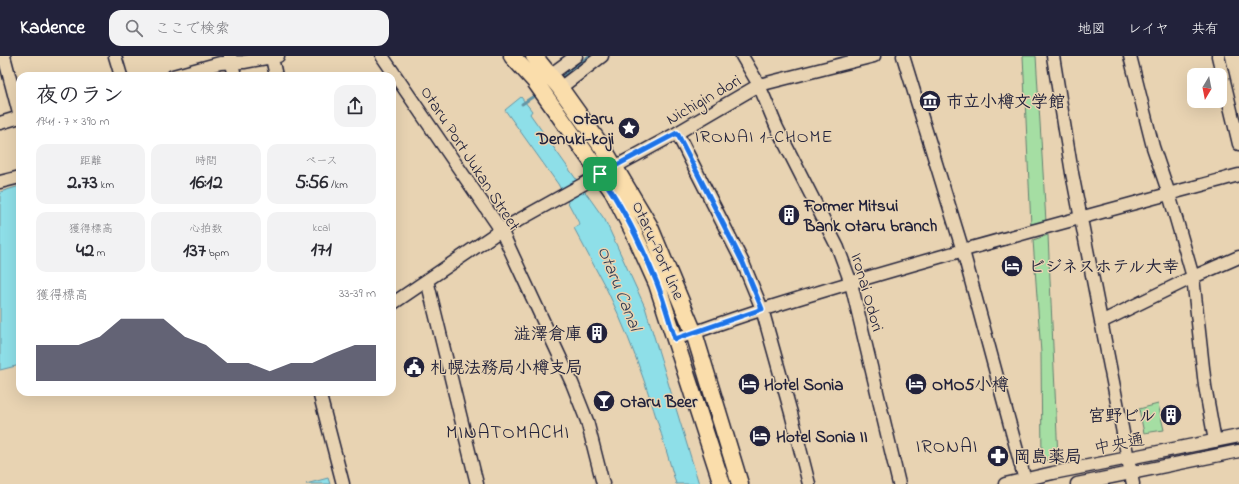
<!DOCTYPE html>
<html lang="ja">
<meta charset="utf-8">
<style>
body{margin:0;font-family:"Indie Flower","Klee One",sans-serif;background:#f2f2f3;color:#2b2b33;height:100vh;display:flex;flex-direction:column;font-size:15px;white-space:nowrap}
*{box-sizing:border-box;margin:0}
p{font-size:13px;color:#7c7c81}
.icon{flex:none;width:22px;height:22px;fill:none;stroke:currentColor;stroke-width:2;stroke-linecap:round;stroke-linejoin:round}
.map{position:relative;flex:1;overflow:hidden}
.panel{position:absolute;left:16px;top:16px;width:380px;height:324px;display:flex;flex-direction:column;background:#fff;border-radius:12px;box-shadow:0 4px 16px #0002}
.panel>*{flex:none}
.needle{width:26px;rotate:190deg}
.controls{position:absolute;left:1187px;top:12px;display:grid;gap:8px}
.controls a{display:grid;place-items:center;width:40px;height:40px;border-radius:8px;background:#fff;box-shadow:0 4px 16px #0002;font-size:20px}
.pin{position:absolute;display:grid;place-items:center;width:34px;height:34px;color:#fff;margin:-17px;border-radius:8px;box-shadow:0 2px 6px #0006}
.round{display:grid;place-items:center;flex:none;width:42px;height:42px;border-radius:12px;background:#f2f2f3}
.summary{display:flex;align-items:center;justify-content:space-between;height:68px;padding:0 20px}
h1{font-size:22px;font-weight:800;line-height:30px}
.figures{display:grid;grid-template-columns:repeat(3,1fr);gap:6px;height:68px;padding:4px 20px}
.figures div{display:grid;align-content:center;border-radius:10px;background:#f2f2f3;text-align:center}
.figures b{font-size:20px;font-weight:800}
.figures small{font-size:11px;font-weight:400}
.figures p{font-size:11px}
.chart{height:112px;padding:8px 20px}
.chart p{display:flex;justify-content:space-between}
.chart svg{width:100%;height:72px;margin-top:4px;fill:#22223b;opacity:.7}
header{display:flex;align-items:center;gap:24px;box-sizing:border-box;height:56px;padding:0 20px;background:#22223b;color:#fff}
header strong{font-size:19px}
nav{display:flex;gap:22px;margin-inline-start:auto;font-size:14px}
.search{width:280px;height:36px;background:#f2f2f3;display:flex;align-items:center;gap:10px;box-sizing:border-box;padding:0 14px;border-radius:12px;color:#7c7c81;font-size:15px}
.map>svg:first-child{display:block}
.green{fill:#a5dea3;stroke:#64806f}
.water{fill:#8edfe8;stroke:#6393a3}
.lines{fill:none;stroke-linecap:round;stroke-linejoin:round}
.stream{stroke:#6393a3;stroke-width:3}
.minor-casing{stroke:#22223b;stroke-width:15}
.major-casing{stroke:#22223b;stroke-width:19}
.minor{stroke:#e8d3b2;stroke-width:12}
.major{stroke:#faddab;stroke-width:16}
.route-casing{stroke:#fff;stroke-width:8}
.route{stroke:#1a73e8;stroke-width:5}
.labels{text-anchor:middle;stroke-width:3;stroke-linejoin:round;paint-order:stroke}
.street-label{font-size:17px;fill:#22223b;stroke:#e8d3b2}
.poi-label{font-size:17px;font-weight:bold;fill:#22223b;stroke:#e8d3b2;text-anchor:start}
.neighbourhood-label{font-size:18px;letter-spacing:1px;fill:#22223b;stroke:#e8d3b2}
.water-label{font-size:18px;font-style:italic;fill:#323e55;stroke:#e8d3b2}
.quarter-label{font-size:19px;letter-spacing:1px;fill:#22223b;stroke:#e8d3b2}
</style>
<header>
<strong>Kadence</strong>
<div class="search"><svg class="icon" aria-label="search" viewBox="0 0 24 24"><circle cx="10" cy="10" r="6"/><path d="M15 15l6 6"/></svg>ここで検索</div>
<nav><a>地図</a><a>レイヤ</a><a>共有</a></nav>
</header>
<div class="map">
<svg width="1239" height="428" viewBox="0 0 1239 428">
<rect width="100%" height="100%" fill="#e8d3b2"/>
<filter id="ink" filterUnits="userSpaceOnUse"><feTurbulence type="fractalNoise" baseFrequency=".025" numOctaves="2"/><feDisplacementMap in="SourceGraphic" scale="8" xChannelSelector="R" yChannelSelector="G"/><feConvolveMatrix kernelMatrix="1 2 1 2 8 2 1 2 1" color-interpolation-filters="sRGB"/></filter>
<g filter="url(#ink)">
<path class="green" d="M 1023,0 L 1036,0 L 1046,166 L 1031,170 Z
M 1048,179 L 1058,402 L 1042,405 L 1041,297 L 1033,184 Z
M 1158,348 L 1164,374 L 1144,377 L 1139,353 Z"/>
<path class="water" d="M 521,41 L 532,55 L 530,58 L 605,164 L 645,251 L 699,428 L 676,428 C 657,362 637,295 607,234 C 596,213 585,193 574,172 L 580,169 L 558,128 L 505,54 Z
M 20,130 L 20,309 L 0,314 L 0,136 Z
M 328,422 L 330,428 L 306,428 Z"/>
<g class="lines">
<path class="stream" d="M 559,23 L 589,0
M 522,48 L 537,38"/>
<g class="minor-casing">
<path id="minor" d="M 4,0 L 20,61
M 115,0 L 121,20
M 230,0 L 235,20
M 382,0 L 501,174 L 572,327 L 587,365 L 603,428
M 742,0 L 759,29 L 777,72 L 838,192 L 851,227 L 899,428
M 903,0 L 963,195 L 1026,428
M 1053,0 L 1072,117 L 1133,428
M 1130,0 L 1153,91 L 1169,138 L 1193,221 L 1205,330 L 1215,385
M 1218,0 L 1239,88
M 272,2 L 276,20
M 550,19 L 576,0
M 173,20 L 220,7 L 244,6 L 278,0
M 560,32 L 602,0
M 0,67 L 20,61
M 677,77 L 743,207 L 762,253 L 791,357 L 809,428
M 0,126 L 20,121
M 427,224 L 477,428
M 392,248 L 501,174 L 587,126 L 677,77 L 759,29 L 874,0
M 1101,266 L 1193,221 L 1239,201
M 675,283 C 705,273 734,262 764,253 C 921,204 1080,162 1239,119
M 319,336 L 343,428
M 1005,428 L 1053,417 L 1239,380
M 1077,428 L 1239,395"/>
</g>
<g class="major-casing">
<path id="major" d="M 512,0 L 534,24 L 592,106 L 613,136 L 634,177 L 657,228 L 722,428
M 534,0 L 560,32 L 605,95 L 649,169 L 694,277 L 740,428"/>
</g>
<use href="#minor" class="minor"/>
<use href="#major" class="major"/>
</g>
</g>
<g class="lines" filter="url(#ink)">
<g class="route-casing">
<path id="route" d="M 677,77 L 743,207 L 762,253 L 675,283 C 669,264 664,245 657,227 C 642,190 623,151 600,118 Z"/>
</g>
<use href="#route" class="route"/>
</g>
<defs>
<g id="museum-disc" transform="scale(1.15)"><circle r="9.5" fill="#22223b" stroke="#e8d3b2"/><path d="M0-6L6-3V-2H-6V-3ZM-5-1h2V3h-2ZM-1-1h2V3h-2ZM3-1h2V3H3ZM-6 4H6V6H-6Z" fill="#fff"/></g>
<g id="sight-disc" transform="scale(1.15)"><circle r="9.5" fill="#22223b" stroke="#e8d3b2"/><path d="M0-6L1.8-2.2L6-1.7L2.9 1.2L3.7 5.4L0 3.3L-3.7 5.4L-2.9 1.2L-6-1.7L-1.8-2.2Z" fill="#fff"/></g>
<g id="building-disc" transform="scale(1.15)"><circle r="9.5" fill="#22223b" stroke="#e8d3b2"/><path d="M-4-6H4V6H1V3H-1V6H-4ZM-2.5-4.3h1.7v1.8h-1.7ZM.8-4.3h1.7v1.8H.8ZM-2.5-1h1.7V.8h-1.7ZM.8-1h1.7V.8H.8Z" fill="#fff"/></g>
<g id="hotel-disc" transform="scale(1.15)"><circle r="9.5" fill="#22223b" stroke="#e8d3b2"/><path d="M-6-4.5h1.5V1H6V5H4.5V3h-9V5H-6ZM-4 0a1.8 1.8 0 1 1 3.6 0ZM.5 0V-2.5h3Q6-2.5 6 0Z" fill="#fff"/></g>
<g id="civic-disc" transform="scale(1.15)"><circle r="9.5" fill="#22223b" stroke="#e8d3b2"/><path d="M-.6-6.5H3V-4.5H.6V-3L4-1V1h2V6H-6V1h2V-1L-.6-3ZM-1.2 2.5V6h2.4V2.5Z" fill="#fff"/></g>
<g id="bar-disc" transform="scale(1.15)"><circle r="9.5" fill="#22223b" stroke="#e8d3b2"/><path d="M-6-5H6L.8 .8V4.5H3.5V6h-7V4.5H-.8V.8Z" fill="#fff"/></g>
<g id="pharmacy-disc" transform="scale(1.15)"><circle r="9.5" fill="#22223b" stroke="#e8d3b2"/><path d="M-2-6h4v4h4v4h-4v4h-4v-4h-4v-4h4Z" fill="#fff"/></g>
</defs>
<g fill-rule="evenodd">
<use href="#museum-disc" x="930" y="45"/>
<use href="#sight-disc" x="629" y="72"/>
<use href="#building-disc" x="789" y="159"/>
<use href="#hotel-disc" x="1012" y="210"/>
<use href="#building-disc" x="597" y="277"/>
<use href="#civic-disc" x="414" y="311"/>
<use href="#hotel-disc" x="749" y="328"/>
<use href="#hotel-disc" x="916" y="328"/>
<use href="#bar-disc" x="604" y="345"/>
<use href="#building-disc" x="1171" y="359"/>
<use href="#hotel-disc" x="760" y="380"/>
<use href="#pharmacy-disc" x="998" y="400"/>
</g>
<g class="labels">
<g class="street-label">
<text transform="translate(703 43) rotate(-30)" y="6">Nichigin dori</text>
<text transform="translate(471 102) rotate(57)" y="6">Otaru Port Jukan Street</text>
<text transform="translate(659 194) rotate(66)" y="6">Otaru-Port Line</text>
<text transform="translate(868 236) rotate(74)" y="6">Ironai Odori</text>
<text transform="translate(1119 387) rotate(-11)" y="6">中央通</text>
</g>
<g class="poi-label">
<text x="946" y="51">市立小樽文学館</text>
<text x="614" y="68" text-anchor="end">Otaru<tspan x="614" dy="20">Denuki-koji</tspan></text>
<text x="804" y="155">Former Mitsui<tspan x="804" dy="20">Bank Otaru branch</tspan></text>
<text x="1028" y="216">ビジネスホテル大幸</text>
<text x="582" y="283" text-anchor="end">澁澤倉庫</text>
<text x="430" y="317">札幌法務局小樽支局</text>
<text x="764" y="334">Hotel Sonia</text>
<text x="932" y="334">OMO5小樽</text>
<text x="620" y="351">Otaru Beer</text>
<text x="1156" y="365" text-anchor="end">宮野ビル</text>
<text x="776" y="386">Hotel Sonia II</text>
<text x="1014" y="406">岡島薬局</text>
</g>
<g class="neighbourhood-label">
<text x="764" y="86">IRONAI 1-CHOME</text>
</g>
<g class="water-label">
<text transform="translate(620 232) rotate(68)" y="6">Otaru Canal</text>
</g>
<g class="quarter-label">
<text x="508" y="382">MINATOMACHI</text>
<text x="947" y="396">IRONAI</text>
</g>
</g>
</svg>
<div class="controls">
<a><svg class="needle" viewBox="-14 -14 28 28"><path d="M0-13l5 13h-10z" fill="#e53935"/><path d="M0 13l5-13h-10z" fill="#7c7c81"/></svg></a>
</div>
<div class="pin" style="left:600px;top:118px;background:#1e9e55"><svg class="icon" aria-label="arrive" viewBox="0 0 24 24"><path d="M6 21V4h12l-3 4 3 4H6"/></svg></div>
<section class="panel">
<div class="summary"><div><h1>夜のラン</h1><p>19:41 · 7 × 390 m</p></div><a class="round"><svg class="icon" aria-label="share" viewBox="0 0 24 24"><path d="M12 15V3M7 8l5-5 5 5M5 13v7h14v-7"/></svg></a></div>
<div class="figures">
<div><p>距離</p><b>2.73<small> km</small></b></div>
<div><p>時間</p><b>16:12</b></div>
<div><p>ペース</p><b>5:56<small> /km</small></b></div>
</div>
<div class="figures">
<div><p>獲得標高</p><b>42<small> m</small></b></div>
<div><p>心拍数</p><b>137<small> bpm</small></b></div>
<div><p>kcal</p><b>171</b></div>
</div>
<div class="chart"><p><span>獲得標高</span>33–39 m</p>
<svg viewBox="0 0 160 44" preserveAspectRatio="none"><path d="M0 44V22L10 22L20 22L30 17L40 6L50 6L60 6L70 17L80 22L90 33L100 33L110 38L120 33L130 33L140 27L150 22L160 22V44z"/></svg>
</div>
</section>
</div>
